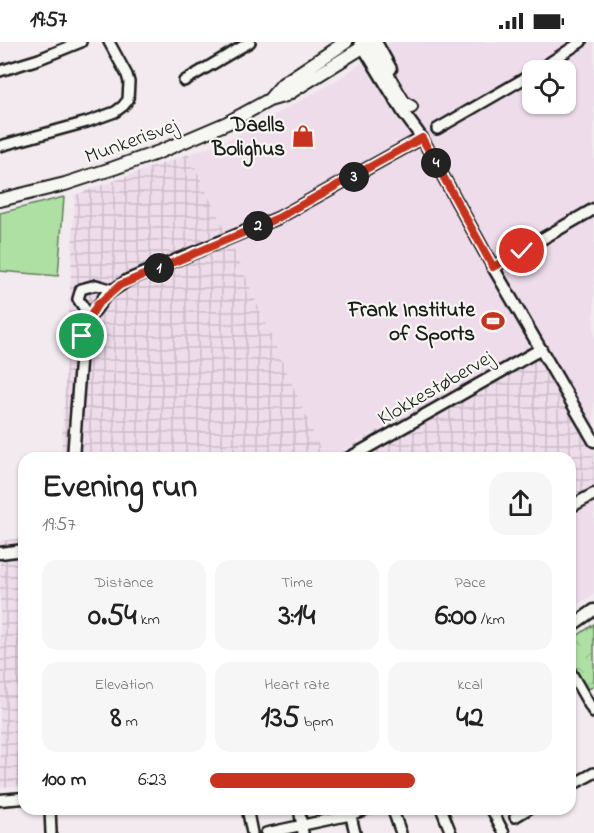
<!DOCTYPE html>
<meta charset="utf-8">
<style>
body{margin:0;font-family:"Indie Flower",sans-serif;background:#f6f6f6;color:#222;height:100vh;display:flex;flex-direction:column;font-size:22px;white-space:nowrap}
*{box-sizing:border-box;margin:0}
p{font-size:20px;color:#767676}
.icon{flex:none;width:33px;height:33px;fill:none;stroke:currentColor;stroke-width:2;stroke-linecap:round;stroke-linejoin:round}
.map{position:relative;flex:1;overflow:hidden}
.sheet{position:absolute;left:18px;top:410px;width:558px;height:363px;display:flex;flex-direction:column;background:#fff;border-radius:18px;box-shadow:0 2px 4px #0004}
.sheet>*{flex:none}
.tools{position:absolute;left:522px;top:18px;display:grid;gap:12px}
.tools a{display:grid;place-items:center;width:54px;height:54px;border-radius:12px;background:#fff;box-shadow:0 2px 4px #0004;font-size:30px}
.pin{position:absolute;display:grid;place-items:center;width:51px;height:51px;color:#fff;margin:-26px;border:3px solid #fff;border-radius:50%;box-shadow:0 2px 6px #0007}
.km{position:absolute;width:30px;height:30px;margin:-15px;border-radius:50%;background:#222;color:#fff;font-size:16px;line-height:30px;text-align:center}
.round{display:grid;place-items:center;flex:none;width:63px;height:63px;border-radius:18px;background:#f6f6f6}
.overview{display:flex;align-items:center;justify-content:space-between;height:102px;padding:0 24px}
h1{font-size:33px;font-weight:800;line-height:45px}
.figures{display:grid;grid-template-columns:repeat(3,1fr);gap:9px;height:102px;padding:6px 24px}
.figures div{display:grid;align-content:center;border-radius:15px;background:#f6f6f6;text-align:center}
.figures b{font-size:30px;font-weight:800}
.figures small{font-size:16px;font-weight:400}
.figures p{font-size:16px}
ul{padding:0 24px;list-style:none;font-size:20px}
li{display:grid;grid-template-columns:96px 72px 1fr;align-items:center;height:45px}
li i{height:15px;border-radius:8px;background:#c8321e}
.status{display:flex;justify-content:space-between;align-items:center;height:42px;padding:0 30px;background:#fff;direction:ltr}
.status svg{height:16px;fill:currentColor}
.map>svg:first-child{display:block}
.built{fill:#eedceb;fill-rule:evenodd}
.industrial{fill:url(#industrial-grid)}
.grass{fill:#ade0a2;stroke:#647e5f;stroke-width:1.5}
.forest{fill:url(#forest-crowns);stroke:#647e5f;stroke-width:1.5}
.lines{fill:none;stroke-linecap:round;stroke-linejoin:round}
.minor-casing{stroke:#1c1c1c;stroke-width:14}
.tertiary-casing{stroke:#1c1c1c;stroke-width:15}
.secondary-casing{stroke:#1c1c1c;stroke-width:16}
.minor{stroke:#f6f6f2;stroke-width:9}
.tertiary{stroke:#f6f6f2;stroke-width:10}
.secondary{stroke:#f6f6f2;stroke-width:12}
.route-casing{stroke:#fff;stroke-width:12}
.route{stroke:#c8321e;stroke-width:8}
.labels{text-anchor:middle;stroke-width:4.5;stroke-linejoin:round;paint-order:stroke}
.poi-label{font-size:21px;font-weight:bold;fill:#1c1c1c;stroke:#f6f6f2;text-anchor:end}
.street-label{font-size:21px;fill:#1c1c1c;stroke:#f6f6f2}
</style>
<div class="status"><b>19:57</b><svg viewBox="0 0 49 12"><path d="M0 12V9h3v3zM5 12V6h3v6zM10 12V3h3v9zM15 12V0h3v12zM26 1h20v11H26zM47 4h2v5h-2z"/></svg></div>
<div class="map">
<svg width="594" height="791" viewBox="0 0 594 791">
<defs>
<pattern id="industrial-grid" width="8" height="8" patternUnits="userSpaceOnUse" patternTransform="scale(1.5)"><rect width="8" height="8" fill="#eedceb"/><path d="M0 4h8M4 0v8" fill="none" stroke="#ccbcc9"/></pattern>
<pattern id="forest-crowns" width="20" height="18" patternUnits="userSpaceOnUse" patternTransform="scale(1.5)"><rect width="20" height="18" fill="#ade0a2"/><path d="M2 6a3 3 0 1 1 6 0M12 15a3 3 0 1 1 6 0" fill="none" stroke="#94c08b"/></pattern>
</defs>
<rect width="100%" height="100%" fill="#f2eaef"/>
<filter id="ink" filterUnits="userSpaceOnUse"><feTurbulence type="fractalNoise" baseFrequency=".0167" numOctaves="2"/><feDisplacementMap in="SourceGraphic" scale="12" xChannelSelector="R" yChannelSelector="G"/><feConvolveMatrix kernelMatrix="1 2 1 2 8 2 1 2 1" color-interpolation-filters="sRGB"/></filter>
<g filter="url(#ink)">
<path class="built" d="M 391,0 L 594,0 L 594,411 L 533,302 L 328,415 L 324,415 L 233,206 L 189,112 L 217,103 L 270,76 L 342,35 ZM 532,28 L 566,28 L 566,62 L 532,62 Z
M 594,455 L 594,552 L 570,568 L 570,470 Z"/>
<path class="industrial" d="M 189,112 L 233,206 L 324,415 L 61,416 L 75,153 Z
M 533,302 L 594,411 L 594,455 L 570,470 L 570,416 L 328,416 Z
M 24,496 L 24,744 L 0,745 L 0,499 Z"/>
<path class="grass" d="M 64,155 L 58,234 L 0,229 L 0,171 Z"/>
<path class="forest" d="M 594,582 L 594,644 L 587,648 L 570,620 L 570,599 Z"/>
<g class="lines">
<g class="minor-casing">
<path id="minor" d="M 538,28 L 581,0
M 0,29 L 39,17 L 81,0
M 184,39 L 250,0
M 437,87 L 532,32
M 0,104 L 87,80 L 115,70 L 123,64 L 128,58 L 129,40 L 127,33 L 109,0
M 90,275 L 78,257 L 81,247 L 96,243 L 113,248
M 570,629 L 594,671
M 570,744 L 594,731
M 50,766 L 51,791
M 247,766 L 252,791
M 299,766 L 303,791
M 349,766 L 355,791
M 392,766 L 401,791
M 441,766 L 451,791
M 491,766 L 504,791
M 515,775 L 530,766
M 266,791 L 350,773 L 370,766"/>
</g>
<g class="tertiary-casing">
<path id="tertiary" d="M 360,0 L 403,70 L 422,96 L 493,225 L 594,399
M 376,0 L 391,27
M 493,225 L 594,167
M 73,416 L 82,294 L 90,275 L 106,253 L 128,238 L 278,176 L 422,96
M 349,416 L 541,307
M 570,465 L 594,452
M 0,511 L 24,508
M 570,585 L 594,568
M 0,758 L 24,756"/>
</g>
<g class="secondary-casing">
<path id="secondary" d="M 368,0 L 404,61 L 411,65
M 270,57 L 283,42 L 346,0
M 0,158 L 65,142 L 114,126 L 159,110 L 227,81 L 269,58 L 286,53 L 371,0"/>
</g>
<use href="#minor" class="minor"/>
<use href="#tertiary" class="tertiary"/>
<use href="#secondary" class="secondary"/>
</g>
</g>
<g class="lines" filter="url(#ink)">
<g class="route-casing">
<path id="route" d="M 82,294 L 86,282 L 97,263 L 120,243 L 278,176 L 422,96 L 493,225 L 522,209"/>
</g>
<use href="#route" class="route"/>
</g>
<defs>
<g id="shop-bare" transform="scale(1.8)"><path d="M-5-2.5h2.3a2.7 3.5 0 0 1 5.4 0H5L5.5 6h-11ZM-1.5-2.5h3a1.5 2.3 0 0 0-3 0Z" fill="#c8321e" stroke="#f6f6f2" stroke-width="2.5" paint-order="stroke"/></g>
<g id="stadium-bare" transform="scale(1.8)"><path d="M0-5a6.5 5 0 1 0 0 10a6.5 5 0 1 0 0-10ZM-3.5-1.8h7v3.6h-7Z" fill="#c8321e" stroke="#f6f6f2" stroke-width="2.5" paint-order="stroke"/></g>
</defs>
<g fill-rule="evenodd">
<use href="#shop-bare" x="303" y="94"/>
<use href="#stadium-bare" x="493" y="279"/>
</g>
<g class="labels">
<g class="poi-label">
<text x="285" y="89">Daells<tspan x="285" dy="24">Bolighus</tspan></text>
<text x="475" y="274">Frank Institute<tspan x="475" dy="24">of Sports</tspan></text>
</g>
<g class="street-label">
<text transform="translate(131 98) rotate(-20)" y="7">Munkerisvej</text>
<text transform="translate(435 345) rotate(-30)" y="7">Klokkestøbervej</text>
</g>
</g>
</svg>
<div class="tools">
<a><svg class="icon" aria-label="locate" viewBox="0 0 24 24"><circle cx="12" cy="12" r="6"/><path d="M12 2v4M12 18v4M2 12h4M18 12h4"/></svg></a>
</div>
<div class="pin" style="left:82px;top:294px;background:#1e9e55"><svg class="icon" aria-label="arrive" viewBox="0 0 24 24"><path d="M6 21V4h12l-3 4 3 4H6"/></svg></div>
<div class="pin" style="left:522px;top:209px;background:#d93025"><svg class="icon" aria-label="check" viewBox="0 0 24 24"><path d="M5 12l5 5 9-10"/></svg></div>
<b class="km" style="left:159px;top:226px">1</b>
<b class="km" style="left:258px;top:184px">2</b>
<b class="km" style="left:354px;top:135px">3</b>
<b class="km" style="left:436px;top:121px">4</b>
<section class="sheet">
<div class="overview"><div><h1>Evening run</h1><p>19:57</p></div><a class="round"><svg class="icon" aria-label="share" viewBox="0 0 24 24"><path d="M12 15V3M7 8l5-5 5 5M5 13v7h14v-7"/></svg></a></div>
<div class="figures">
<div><p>Distance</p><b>0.54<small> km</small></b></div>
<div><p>Time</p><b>3:14</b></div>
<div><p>Pace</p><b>6:00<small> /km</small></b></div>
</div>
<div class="figures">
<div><p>Elevation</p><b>8<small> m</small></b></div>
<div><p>Heart rate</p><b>135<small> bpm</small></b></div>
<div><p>kcal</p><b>42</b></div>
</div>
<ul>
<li><b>100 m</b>6:23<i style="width:60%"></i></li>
</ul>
</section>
</div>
